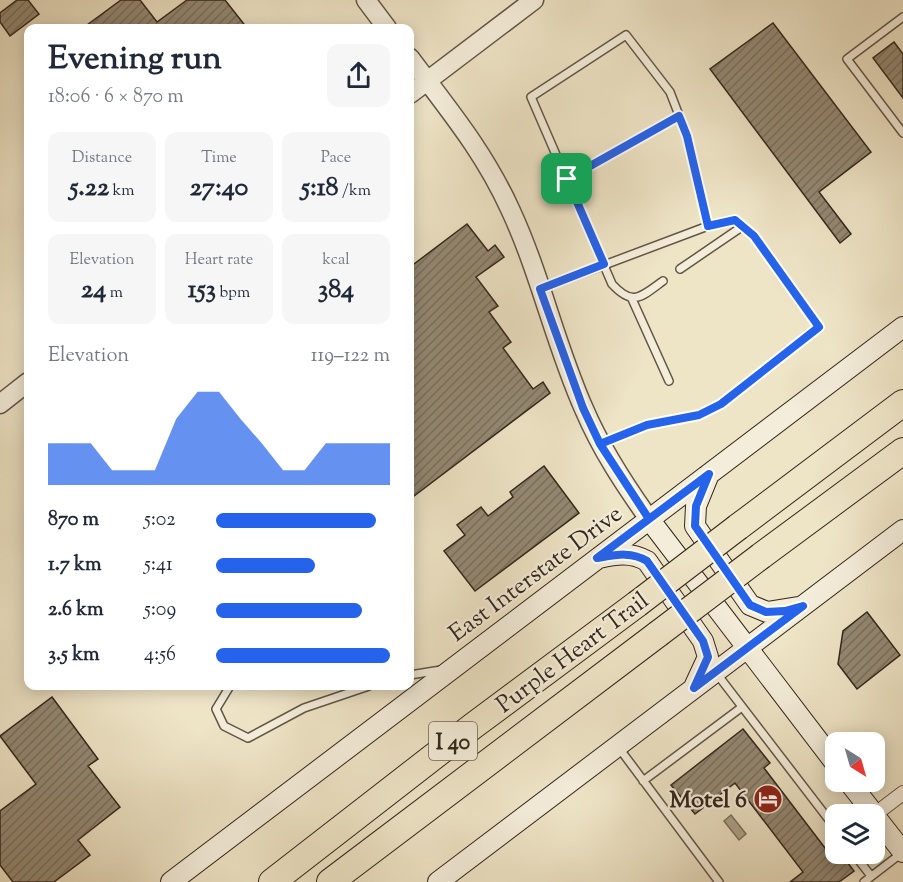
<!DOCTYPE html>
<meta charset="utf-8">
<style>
body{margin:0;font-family:"Sorts Mill Goudy",serif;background:#f6f6f7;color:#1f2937;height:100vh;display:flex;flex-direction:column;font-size:22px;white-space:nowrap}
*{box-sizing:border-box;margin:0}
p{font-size:20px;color:#747a83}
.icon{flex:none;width:33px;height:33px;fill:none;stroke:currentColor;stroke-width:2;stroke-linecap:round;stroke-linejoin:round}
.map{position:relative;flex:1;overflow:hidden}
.sheet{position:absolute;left:24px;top:24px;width:390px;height:666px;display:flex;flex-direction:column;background:#fff;border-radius:12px;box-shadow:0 3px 15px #0003}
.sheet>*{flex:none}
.needle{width:39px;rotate:143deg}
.controls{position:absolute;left:825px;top:732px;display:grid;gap:12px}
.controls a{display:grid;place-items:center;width:60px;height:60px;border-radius:12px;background:#fff;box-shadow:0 3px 15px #0003;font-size:30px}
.pin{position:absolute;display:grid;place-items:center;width:51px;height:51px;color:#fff;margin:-26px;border-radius:12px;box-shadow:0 3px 9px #0006}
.round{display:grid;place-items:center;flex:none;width:63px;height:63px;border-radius:12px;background:#f6f6f7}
.headline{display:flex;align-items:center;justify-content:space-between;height:102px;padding:0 24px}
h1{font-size:33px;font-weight:700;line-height:45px}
.stats{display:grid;grid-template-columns:repeat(3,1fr);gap:9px;height:102px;padding:6px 24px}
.stats div{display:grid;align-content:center;border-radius:12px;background:#f6f6f7;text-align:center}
.stats b{font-size:26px;font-weight:700}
.stats small{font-size:16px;font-weight:400}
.stats p{font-size:16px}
.chart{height:168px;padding:12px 24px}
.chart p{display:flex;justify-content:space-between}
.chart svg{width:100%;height:108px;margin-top:6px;fill:#2563eb;opacity:.7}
ul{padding:0 24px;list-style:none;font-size:20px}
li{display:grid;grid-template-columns:96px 72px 1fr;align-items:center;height:45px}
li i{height:15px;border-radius:8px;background:#2563eb}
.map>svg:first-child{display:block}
.water{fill:#aea48c;stroke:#7c725f;stroke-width:1.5}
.building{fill:url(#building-hatch);stroke:#32271c;stroke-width:1.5}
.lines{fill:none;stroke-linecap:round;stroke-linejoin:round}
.service-casing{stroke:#615646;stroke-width:10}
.minor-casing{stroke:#615646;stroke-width:16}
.tertiary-casing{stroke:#615646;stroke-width:21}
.secondary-casing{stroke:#32271c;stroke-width:22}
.motorway-casing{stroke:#32271c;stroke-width:28}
.service{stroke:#f4edda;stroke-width:7}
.minor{stroke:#f4edda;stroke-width:14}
.tertiary{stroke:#f4edda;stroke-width:18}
.secondary{stroke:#f4edda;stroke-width:20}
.motorway{stroke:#eee4c6;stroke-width:26}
.motorway-bridge-casing{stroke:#32271c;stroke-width:28;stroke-linecap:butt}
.motorway-bridge{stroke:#eee4c6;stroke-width:26}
.route-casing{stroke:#fff;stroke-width:12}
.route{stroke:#2563eb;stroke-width:8}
.labels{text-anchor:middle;stroke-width:4.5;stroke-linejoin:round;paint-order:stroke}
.shield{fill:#f4edda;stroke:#6c6255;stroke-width:1.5}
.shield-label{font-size:22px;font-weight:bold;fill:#32271c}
.street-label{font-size:24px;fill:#32271c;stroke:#f4edda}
.poi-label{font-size:24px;font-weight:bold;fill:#32271c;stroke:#f4edda;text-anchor:end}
</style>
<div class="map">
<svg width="903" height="882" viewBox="0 0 903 882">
<defs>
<pattern id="building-hatch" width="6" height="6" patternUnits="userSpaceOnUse" patternTransform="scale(1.5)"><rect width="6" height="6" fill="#948974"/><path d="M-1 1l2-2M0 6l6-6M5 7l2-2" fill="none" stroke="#79705e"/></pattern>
</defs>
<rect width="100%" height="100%" fill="#eee4c6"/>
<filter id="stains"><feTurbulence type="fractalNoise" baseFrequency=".00333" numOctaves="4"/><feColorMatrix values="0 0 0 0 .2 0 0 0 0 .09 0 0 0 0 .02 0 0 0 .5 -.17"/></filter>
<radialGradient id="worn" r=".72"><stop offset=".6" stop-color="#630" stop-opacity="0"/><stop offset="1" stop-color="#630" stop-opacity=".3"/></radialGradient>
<path class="water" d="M 731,815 L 746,834 L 739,840 L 724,821 Z"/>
<path class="building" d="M 17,0 L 28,0 L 39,14 L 10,36 L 0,22 L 0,13 Z
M 121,0 L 140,0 L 157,22 L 187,0 L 225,0 L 247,28 L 83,28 Z
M 773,23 L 871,152 L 819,192 L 851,234 L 840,243 L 710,69 Z
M 894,42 L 903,54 L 903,98 L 873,58 Z
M 467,224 L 488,251 L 495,245 L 504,257 L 476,277 L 498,306 L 489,312 L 511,342 L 503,348 L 533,389 L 543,382 L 550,393 L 410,499 L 410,267 Z
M 544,466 L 579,513 L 475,591 L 444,551 L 465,535 L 457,525 L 481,507 L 488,516 L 513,497 L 510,492 Z
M 867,612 L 900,655 L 857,689 L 838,664 L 843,631 Z
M 52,697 L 98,759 L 88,766 L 120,807 L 78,840 L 90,855 L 54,882 L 13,882 L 0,865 L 0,811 L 36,784 L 0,736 Z
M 743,729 L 770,763 L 764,768 L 825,848 L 833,843 L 836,854 L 841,854 L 854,871 L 839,882 L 790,882 L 803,872 L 735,783 L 695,814 L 671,785 Z"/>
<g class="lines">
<g class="service-casing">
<path id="service" d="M 903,17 L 847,59 L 903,133
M 567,179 L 679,116
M 680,269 L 743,226
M 663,281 C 641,297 633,307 612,284 L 531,97 L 626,35 L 670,92 L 687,136 L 708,226
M 543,288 L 708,226 L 735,220 L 754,236 L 819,327 L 721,404 L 698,415 L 647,425 L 602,443
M 632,299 L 669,381
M 717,674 L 836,829
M 410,675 L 441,670
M 230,686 L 216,709 L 224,726 L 248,738 L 304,708 L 369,686
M 619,748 L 719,882
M 643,781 L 742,707
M 854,854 L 871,876
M 864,882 L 903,852"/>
</g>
<g class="minor-casing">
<path id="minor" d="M 874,815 L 903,793"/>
</g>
<g class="tertiary-casing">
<path id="tertiary" d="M 366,0 L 387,28
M 410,58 C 448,109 483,150 510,209 C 540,273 555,344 584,409 C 601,449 624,484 649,519
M 410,94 L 534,0
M 0,404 L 28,382"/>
</g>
<g class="secondary-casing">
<path id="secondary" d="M 709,474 L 696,506 L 695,526 L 750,605 L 767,612 L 798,607
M 649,519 L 836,764
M 599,558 C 617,554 631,552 647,561 L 703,641 L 708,657 L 695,685
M 849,782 L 874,814
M 874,815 L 903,852
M 171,882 L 903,327
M 438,882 L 903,530"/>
</g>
<g class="motorway-casing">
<path id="motorway" d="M 738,527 L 903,403
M 761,556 L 903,451
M 272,882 L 473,726 L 637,604
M 330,882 L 658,634"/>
</g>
<use href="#service" class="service"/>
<use href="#minor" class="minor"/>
<use href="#tertiary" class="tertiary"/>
<use href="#secondary" class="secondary"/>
<use href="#motorway" class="motorway"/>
<g class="motorway-bridge-casing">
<path id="motorway-bridge" d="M 637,604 L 738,527
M 658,634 L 761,556"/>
</g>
<use href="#motorway-bridge" class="motorway-bridge"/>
</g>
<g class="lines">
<g class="route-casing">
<path id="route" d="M 567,179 L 604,264 L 540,289 L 583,408 L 600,444 L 649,519 L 597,558 C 615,555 631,551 647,561 L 703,641 L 708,657 L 694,688 L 803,606 L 785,611 L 766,612 L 750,605 L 695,526 L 696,506 L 709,474 L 649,519 L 600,444 L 647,425 L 699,415 L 721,404 L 819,327 L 754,236 L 735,220 L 708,226 L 687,136 L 679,116 L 567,179"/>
</g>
<use href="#route" class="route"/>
</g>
<defs>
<g id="hotel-disc" transform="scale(1.5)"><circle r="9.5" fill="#8f2418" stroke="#f4edda"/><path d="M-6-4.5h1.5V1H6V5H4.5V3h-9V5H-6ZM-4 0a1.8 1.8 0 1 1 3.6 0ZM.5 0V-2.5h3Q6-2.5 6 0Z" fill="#fff"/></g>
</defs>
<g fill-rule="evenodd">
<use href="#hotel-disc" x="768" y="799"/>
</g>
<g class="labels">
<rect class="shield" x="429" y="722" width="48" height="38" rx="4.5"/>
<g class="shield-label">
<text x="453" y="749">I 40</text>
</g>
<g class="street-label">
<text transform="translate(535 573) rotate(-37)" y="8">East Interstate Drive</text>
<text transform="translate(572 652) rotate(-37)" y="8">Purple Heart Trail</text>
</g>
<g class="poi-label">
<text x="747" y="807">Motel 6</text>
</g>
</g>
<rect width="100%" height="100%" filter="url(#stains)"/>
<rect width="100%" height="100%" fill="url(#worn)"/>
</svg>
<div class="controls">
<a><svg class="needle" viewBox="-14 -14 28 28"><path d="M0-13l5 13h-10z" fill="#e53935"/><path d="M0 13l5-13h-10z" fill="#747a83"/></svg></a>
<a><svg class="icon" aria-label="layers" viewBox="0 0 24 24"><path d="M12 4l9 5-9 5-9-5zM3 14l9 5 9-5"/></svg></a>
</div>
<div class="pin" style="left:567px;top:179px;background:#1e9e55"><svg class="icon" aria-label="arrive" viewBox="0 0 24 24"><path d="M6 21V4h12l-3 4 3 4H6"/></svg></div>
<section class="sheet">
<div class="headline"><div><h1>Evening run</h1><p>18:06 · 6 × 870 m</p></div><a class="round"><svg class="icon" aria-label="share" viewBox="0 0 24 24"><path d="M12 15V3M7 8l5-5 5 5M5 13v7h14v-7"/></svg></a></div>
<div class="stats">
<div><p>Distance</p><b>5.22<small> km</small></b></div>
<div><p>Time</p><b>27:40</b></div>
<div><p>Pace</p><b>5:18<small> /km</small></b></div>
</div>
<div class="stats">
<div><p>Elevation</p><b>24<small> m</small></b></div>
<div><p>Heart rate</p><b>153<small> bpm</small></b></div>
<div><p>kcal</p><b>384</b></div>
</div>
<div class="chart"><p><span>Elevation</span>119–122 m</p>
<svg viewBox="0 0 160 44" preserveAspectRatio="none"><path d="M0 44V27L10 27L20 27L30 38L40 38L50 38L60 17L70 6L80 6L90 17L100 27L110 38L120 38L130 27L140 27L150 27L160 27V44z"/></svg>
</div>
<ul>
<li><b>870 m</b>5:02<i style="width:92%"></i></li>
<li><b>1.7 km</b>5:41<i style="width:57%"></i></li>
<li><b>2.6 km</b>5:09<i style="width:84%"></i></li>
<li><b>3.5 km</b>4:56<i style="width:100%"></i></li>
</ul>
</section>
</div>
